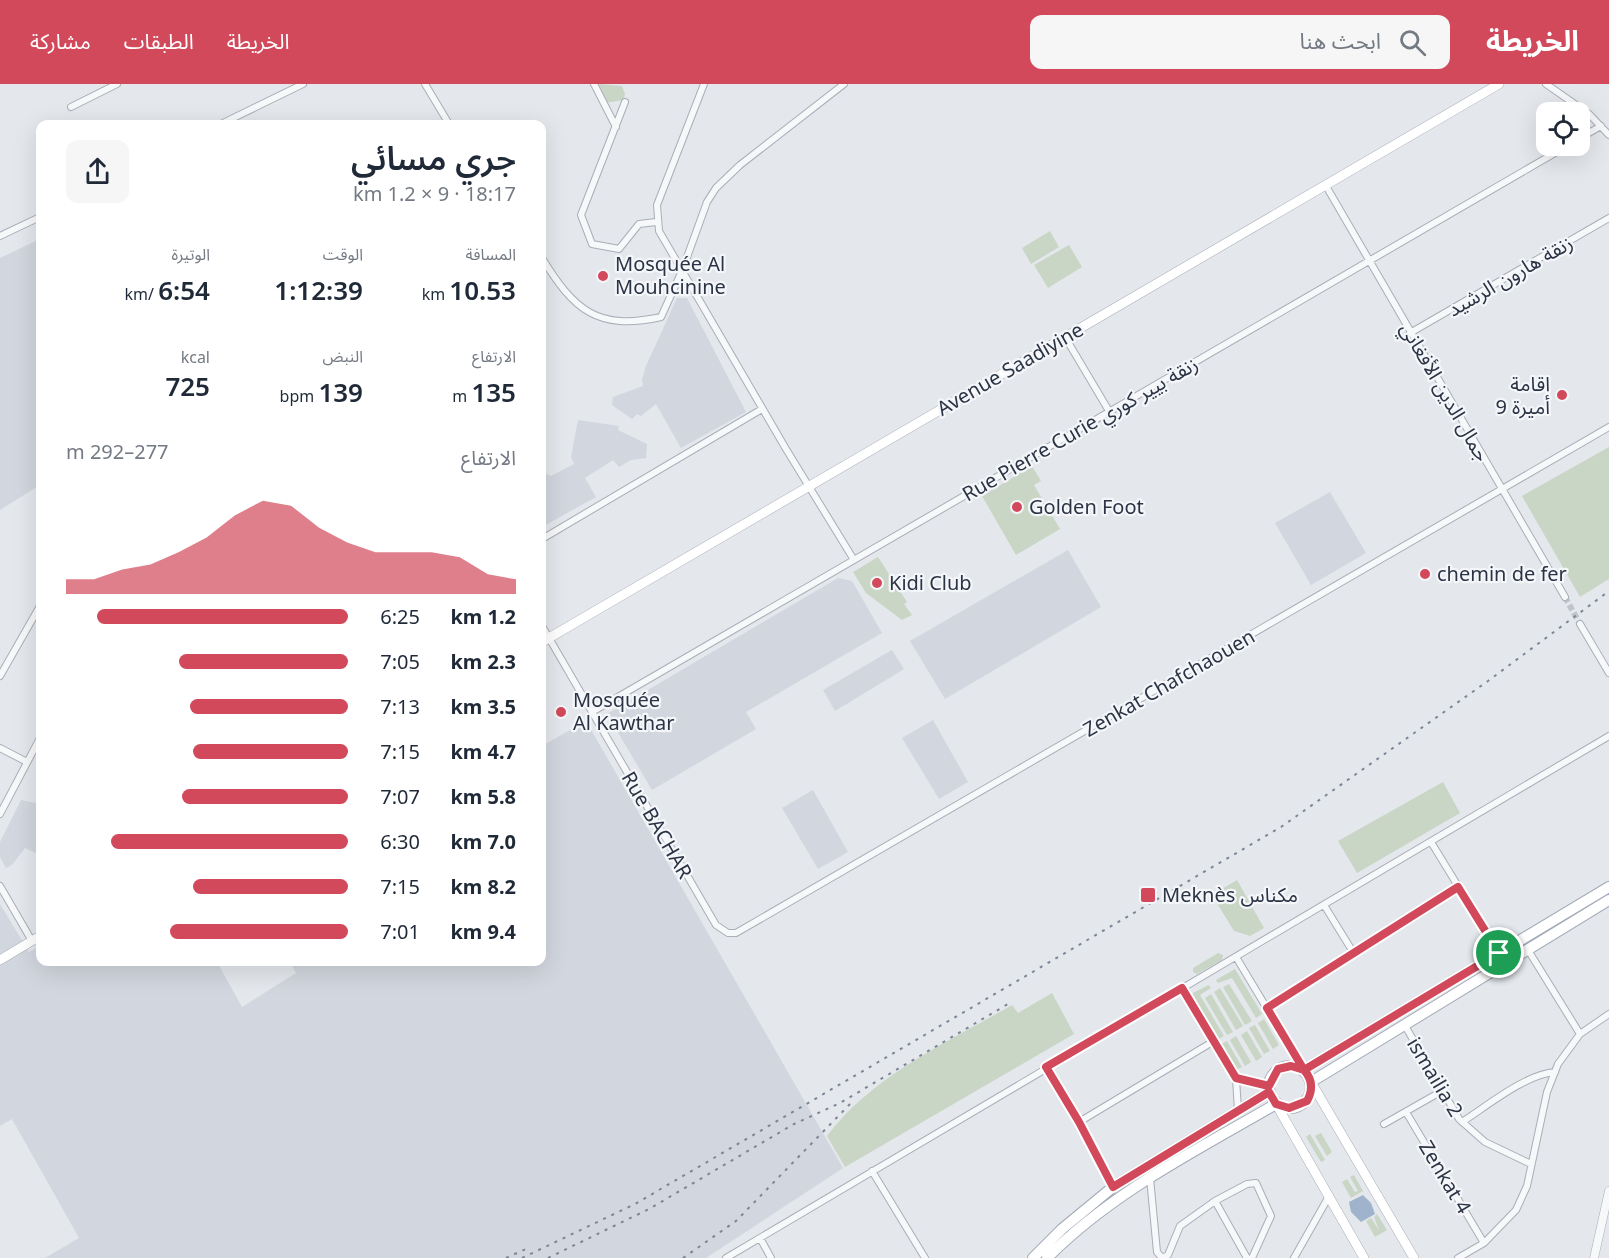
<!DOCTYPE html>
<html lang="ar">
<meta charset="utf-8">
<style>
body{margin:0;font-family:"Noto Sans","Noto Sans Arabic",sans-serif;background:#f6f6f7;color:#1f2937;direction:rtl;height:100vh;display:flex;flex-direction:column;font-size:22px;white-space:nowrap}
*{box-sizing:border-box;margin:0}
p{font-size:20px;color:#747a83}
.icon{flex:none;width:33px;height:33px;fill:none;stroke:currentColor;stroke-width:2;stroke-linecap:round;stroke-linejoin:round}
.map{position:relative;flex:1;overflow:hidden;direction:ltr}
.details{position:absolute;left:36px;top:36px;width:510px;height:846px;display:flex;flex-direction:column;background:#fff;border-radius:12px;box-shadow:0 6px 24px #0002;direction:rtl}
.details>*{flex:none}
.controls{position:absolute;left:1536px;top:18px;display:grid;gap:12px}
.controls a{display:grid;place-items:center;width:54px;height:54px;border-radius:12px;background:#fff;box-shadow:0 6px 24px #0002;font-size:30px}
.pin{position:absolute;display:grid;place-items:center;width:51px;height:51px;color:#fff;margin:-26px;border:3px solid #fff;border-radius:50%;box-shadow:0 2px 6px #0007}
.round{display:grid;place-items:center;flex:none;width:63px;height:63px;border-radius:12px;background:#f6f6f7}
.head{display:flex;align-items:center;justify-content:space-between;height:102px;padding:0 30px}
h1{font-size:33px;font-weight:600;line-height:45px}
.metrics{display:grid;grid-template-columns:repeat(3,1fr);gap:9px;height:102px;padding:6px 30px}
.metrics div{display:grid;align-content:center}
.metrics b{font-size:26px;font-weight:600}
.metrics small{font-size:16px;font-weight:400}
.metrics p{font-size:16px}
.chart{height:168px;padding:12px 30px}
.chart p{display:flex;justify-content:space-between}
.chart svg{width:100%;height:108px;margin-top:6px;fill:#d1495b;opacity:.7}
ul{padding:0 30px;list-style:none;font-size:20px}
li{display:grid;grid-template-columns:96px 72px 1fr;align-items:center;height:45px}
li i{height:15px;border-radius:8px;background:#d1495b}
header{display:flex;align-items:center;gap:36px;box-sizing:border-box;height:84px;padding:0 30px;background:#d1495b;color:#fff}
header strong{font-size:28px}
nav{display:flex;gap:33px;margin-inline-start:auto;font-size:21px}
.search{width:420px;height:54px;background:#f6f6f7;display:flex;align-items:center;gap:15px;box-sizing:border-box;padding:0 21px;border-radius:12px;color:#747a83;font-size:22px}
.map>svg:first-child{display:block}
.built{fill:#d2d6de}
.green{fill:#c9d6c5}
.water{fill:#9fb4cc}
.lines{fill:none;stroke-linecap:round;stroke-linejoin:round}
.minor-tunnel{stroke:#bfc3cb;stroke-width:6;stroke-dasharray:6 3;stroke-linecap:butt}
.minor-casing{stroke:#a9aeb7;stroke-width:8}
.tertiary-casing{stroke:#a9aeb7;stroke-width:9}
.secondary-casing{stroke:#a9aeb7;stroke-width:10}
.primary-casing{stroke:#a3abb8;stroke-width:12}
.minor{stroke:#f7f8fa;stroke-width:6}
.tertiary{stroke:#f7f8fa;stroke-width:8}
.secondary{stroke:#fff;stroke-width:9}
.primary{stroke:#fff;stroke-width:10}
.rail{stroke:#7d8696;stroke-width:2;stroke-dasharray:3 6;stroke-linecap:butt}
.route-casing{stroke:#fff;stroke-width:12}
.route{stroke:#d1495b;stroke-width:8}
.poi-dot{fill:#d1495b;stroke:#f4f6f9;stroke-width:2}
.labels{text-anchor:middle;stroke-width:4.5;stroke-linejoin:round;paint-order:stroke}
.poi-label{font-size:20px;fill:#2b3445;stroke:#f4f6f9;text-anchor:start}
.street-label{font-size:20px;fill:#2b3445;stroke:#f4f6f9}
</style>
<header>
<strong>الخريطة</strong>
<div class="search"><svg class="icon" aria-label="search" viewBox="0 0 24 24"><circle cx="10" cy="10" r="6"/><path d="M15 15l6 6"/></svg>ابحث هنا</div>
<nav><a>الخريطة</a><a>الطبقات</a><a>مشاركة</a></nav>
</header>
<div class="map">
<svg width="1609" height="1174" viewBox="0 0 1609 1174">
<rect width="100%" height="100%" fill="#e4e7ec"/>
<path class="built" d="M 40,155 L 40,401 L 0,426 L 0,174 Z
M 677,214 L 687,214 L 746,328 L 681,364 L 656,320 L 641,332 L 637,330 L 632,335 L 612,321 L 613,313 L 643,302 L 642,296 L 646,282 Z
M 578,336 L 619,342 L 618,346 L 647,360 L 646,374 L 631,376 L 619,383 L 613,376 L 585,394 L 596,413 L 542,443 L 542,393 L 547,390 L 551,392 L 574,380 L 571,373 Z
M 1330,408 L 1366,469 L 1311,501 L 1275,439 Z
M 1068,466 L 1101,523 L 945,615 L 910,557 Z
M 838,494 L 852,497 L 882,549 L 746,628 L 756,645 L 652,706 L 607,630 Z
M 892,566 L 904,585 L 835,627 L 823,606 Z
M 933,636 L 968,698 L 939,715 L 902,654 Z
M 586,637 L 843,1084 L 706,1174 L 45,1174 L 79,1154 L 12,1035 L 0,1042 L 0,820 L 29,868 L 40,862 L 40,878 L 217,878 L 242,923 L 296,889 L 290,878 L 542,878 L 542,662 Z
M 813,706 L 848,768 L 818,785 L 782,724 Z
M 21,716 L 40,720 L 40,771 L 25,764 L 12,781 L 6,784 L 0,773 L 0,758 Z"/>
<path class="green" d="M 599,0 L 622,2 L 625,10 L 623,16 L 606,19 Z
M 1050,147 L 1059,163 L 1031,180 L 1022,164 Z
M 1069,161 L 1082,183 L 1048,204 L 1034,181 Z
M 1609,363 L 1609,495 L 1580,513 L 1522,412 Z
M 1032,382 L 1041,397 L 1034,401 L 1060,445 L 1016,471 L 982,412 Z
M 878,473 L 907,518 L 904,520 L 912,531 L 902,536 L 866,509 L 853,488 Z
M 1443,698 L 1460,729 L 1357,789 L 1338,757 Z
M 1237,796 L 1264,844 L 1250,852 L 1234,847 L 1212,811 Z
M 1218,869 L 1223,871 L 1222,876 L 1197,890 L 1193,888 L 1193,884 Z
M 1235,885 L 1262,930 L 1256,934 L 1232,894 L 1218,899 L 1216,896 Z
M 1229,900 L 1252,937 L 1245,941 L 1223,903 Z
M 1209,901 L 1211,904 L 1200,911 L 1224,952 L 1217,956 L 1189,911 Z
M 1220,904 L 1243,942 L 1236,946 L 1214,908 Z
M 1052,909 L 1074,950 L 845,1083 L 827,1052 C 873,991 948,958 1012,921 L 1018,929 Z
M 1211,910 L 1233,948 L 1227,951 L 1205,914 Z
M 1264,935 L 1279,961 L 1273,965 L 1258,939 Z
M 1255,941 L 1270,967 L 1264,970 L 1249,944 Z
M 1247,947 L 1262,973 L 1256,977 L 1241,951 Z
M 1236,952 L 1251,978 L 1245,982 L 1230,956 Z
M 1227,957 L 1242,983 L 1236,986 L 1221,960 Z
M 1321,1049 L 1332,1068 L 1327,1072 L 1315,1052 Z
M 1310,1050 L 1325,1076 L 1321,1078 L 1306,1053 Z
M 1354,1091 L 1363,1107 L 1351,1114 L 1342,1098 L 1347,1095 L 1355,1108 L 1358,1107 L 1350,1093 Z
M 1377,1130 L 1387,1146 L 1375,1153 L 1366,1137 L 1371,1134 L 1379,1146 L 1374,1133 Z"/>
<path class="water" d="M 1363,1111 L 1371,1119 L 1375,1130 L 1361,1138 L 1351,1128 L 1349,1118 Z"/>
<g class="lines">
<path class="minor-tunnel" d="M 1565,513 L 1580,540"/>
<g class="minor-casing">
<path id="minor" d="M 425,0 L 449,40
M 594,0 L 616,43
M 704,0 L 657,121 L 659,147 L 786,365 L 854,476
M 1546,0 L 1589,30 L 1609,51
M 625,18 L 581,131 L 592,160 L 619,165 L 639,140 L 656,138
M 71,23 L 117,0
M 221,40 L 303,0
M 1580,54 L 1601,42
M 1326,102 L 1565,513
M 0,152 L 40,133
M 542,174 C 574,226 597,247 661,233 L 682,187 L 707,118 L 716,104 L 740,81 L 844,0
M 1410,249 L 1609,134
M 1065,253 L 1109,327
M 542,455 L 762,325
M 1580,540 L 1609,589
M 542,542 L 716,841 L 728,849 L 736,849 L 1609,343
M 0,592 L 40,522
M 592,628 L 1567,62
M 0,664 L 27,678
M 0,730 L 40,654
M 1431,758 L 1499,869
M 0,802 L 32,857
M 1324,821 L 1353,868
M 1528,866 L 1580,950
M 1236,873 L 1304,986
M 1182,904 L 1236,994 L 1269,1002
M 1267,924 L 1458,803
M 1404,940 L 1459,1035 L 1485,1058 L 1531,1080
M 1046,983 L 1079,1038 L 1113,1103
M 1236,994 L 1238,1027
M 1406,1028 L 1484,1159
M 1079,1038 L 1214,957
M 1462,1038 C 1487,1022 1526,990 1555,988
M 1384,1040 L 1442,1007
M 872,1087 L 925,1174
M 1150,1094 L 1157,1168 L 1162,1174 L 1168,1171 L 1180,1142 L 1215,1117 L 1247,1100 L 1256,1099 L 1271,1132 L 1252,1174
M 1215,1117 L 1247,1174
M 760,1154 L 771,1174
M 726,1174 L 1609,652
M 1294,1174 L 1328,1114
M 1458,1174 L 1484,1159 L 1516,1126 L 1527,1102 L 1547,1008 L 1558,980 L 1580,950 L 1609,930"/>
</g>
<g class="tertiary-casing">
<path id="tertiary" d="M 1594,1174 L 1609,1107"/>
</g>
<g class="secondary-casing">
<path id="secondary" d="M 542,558 L 1499,0
M 0,876 L 40,852
M 1311,998 L 1414,1174
M 1276,1020 L 1364,1174"/>
</g>
<g class="primary-casing">
<path id="primary" d="M1269 1003a21 21 0 1 1 42 0a21 21 0 1 1-42 0Z
M 1304,986 L 1609,803
M 1311,998 L 1609,816
M 1033,1174 L 1062,1145 L 1113,1103 L 1269,1008
M 1047,1174 C 1112,1108 1197,1066 1276,1020"/>
</g>
<use href="#minor" class="minor"/>
<use href="#tertiary" class="tertiary"/>
<use href="#secondary" class="secondary"/>
<use href="#primary" class="primary"/>
<path class="rail" d="M 506,1174 L 528,1164
M 522,1174 L 635,1120 L 1281,743 L 1488,597 L 1609,507
M 548,1174 L 649,1125 L 794,1040 L 840,1019 L 1008,920
M 683,1174 L 736,1137 L 851,1019"/>
</g>
<g class="lines">
<g class="route-casing">
<path id="route" d="M 1499,869 L 1304,986 L 1291,982 L 1278,985 L 1269,1002 L 1236,994 L 1182,904 L 1046,983 L 1079,1038 L 1113,1103 L 1269,1008 L 1276,1020 L 1289,1024 L 1307,1017 C 1313,1006 1313,996 1304,986 L 1267,924 L 1458,803 L 1499,869"/>
</g>
<use href="#route" class="route"/>
</g>
<g class="poi-dot">
<circle cx="603" cy="192" r="6"/>
<circle cx="1562" cy="311" r="6"/>
<circle cx="1017" cy="423" r="6"/>
<circle cx="1425" cy="490" r="6"/>
<circle cx="877" cy="499" r="6"/>
<circle cx="561" cy="628" r="6"/>
<rect x="1140" y="803" width="16" height="16" rx="3"/>
</g>
<g class="labels">
<g class="poi-label">
<text x="615" y="187">Mosquée Al<tspan x="615" dy="23">Mouhcinine</tspan></text>
<text x="1550" y="307" text-anchor="end">اقامة<tspan x="1550" dy="23">أميرة 9</tspan></text>
<text x="1029" y="430">Golden Foot</text>
<text x="1437" y="497">chemin de fer</text>
<text x="889" y="506">Kidi Club</text>
<text x="573" y="623">Mosquée<tspan x="573" dy="23">Al Kawthar</tspan></text>
<text x="1162" y="818">Meknès مكناس</text>
</g>
<g class="street-label">
<text transform="translate(1510 192) rotate(-30)" y="7">زنقة هارون الرشيد</text>
<text transform="translate(1010 285) rotate(-30)" y="7">Avenue Saadiyine</text>
<text transform="translate(1445 308) rotate(60)" y="7">جمال الدين الأفغاني</text>
<text transform="translate(1080 345) rotate(-30)" y="7">Rue Pierre Curie زنقة بيير كوري</text>
<text transform="translate(1169 599) rotate(-30)" y="7">Zenkat Chafchaouen</text>
<text transform="translate(657 741) rotate(60)" y="7">Rue BACHAR</text>
<text transform="translate(1435 993) rotate(59)" y="7">ismailia 2</text>
<text transform="translate(1445 1093) rotate(59)" y="7">Zenkat 4</text>
</g>
</g>
</svg>
<div class="controls">
<a><svg class="icon" aria-label="locate" viewBox="0 0 24 24"><circle cx="12" cy="12" r="6"/><path d="M12 2v4M12 18v4M2 12h4M18 12h4"/></svg></a>
</div>
<div class="pin" style="left:1499px;top:869px;background:#1e9e55"><svg class="icon" aria-label="arrive" viewBox="0 0 24 24"><path d="M6 21V4h12l-3 4 3 4H6"/></svg></div>
<section class="details">
<div class="head"><div><h1>جري مسائي</h1><p>18:17 · 9 × 1.2 km</p></div><a class="round"><svg class="icon" aria-label="share" viewBox="0 0 24 24"><path d="M12 15V3M7 8l5-5 5 5M5 13v7h14v-7"/></svg></a></div>
<div class="metrics">
<div><p>المسافة</p><b>10.53<small> km</small></b></div>
<div><p>الوقت</p><b>1:12:39</b></div>
<div><p>الوتيرة</p><b>6:54<small> /km</small></b></div>
</div>
<div class="metrics">
<div><p>الارتفاع</p><b>135<small> m</small></b></div>
<div><p>النبض</p><b>139<small> bpm</small></b></div>
<div><p>kcal</p><b>725</b></div>
</div>
<div class="chart"><p><span>الارتفاع</span>277–292 m</p>
<svg viewBox="0 0 160 44" preserveAspectRatio="none"><path d="M0 44V38L10 38L20 34L30 32L40 27L50 21L60 12L70 6L80 8L90 17L100 23L110 27L120 27L130 27L140 29L150 36L160 38V44z"/></svg>
</div>
<ul>
<li><b>1.2 km</b>6:25<i style="width:89%"></i></li>
<li><b>2.3 km</b>7:05<i style="width:60%"></i></li>
<li><b>3.5 km</b>7:13<i style="width:56%"></i></li>
<li><b>4.7 km</b>7:15<i style="width:55%"></i></li>
<li><b>5.8 km</b>7:07<i style="width:59%"></i></li>
<li><b>7.0 km</b>6:30<i style="width:84%"></i></li>
<li><b>8.2 km</b>7:15<i style="width:55%"></i></li>
<li><b>9.4 km</b>7:01<i style="width:63%"></i></li>
</ul>
</section>
</div>
